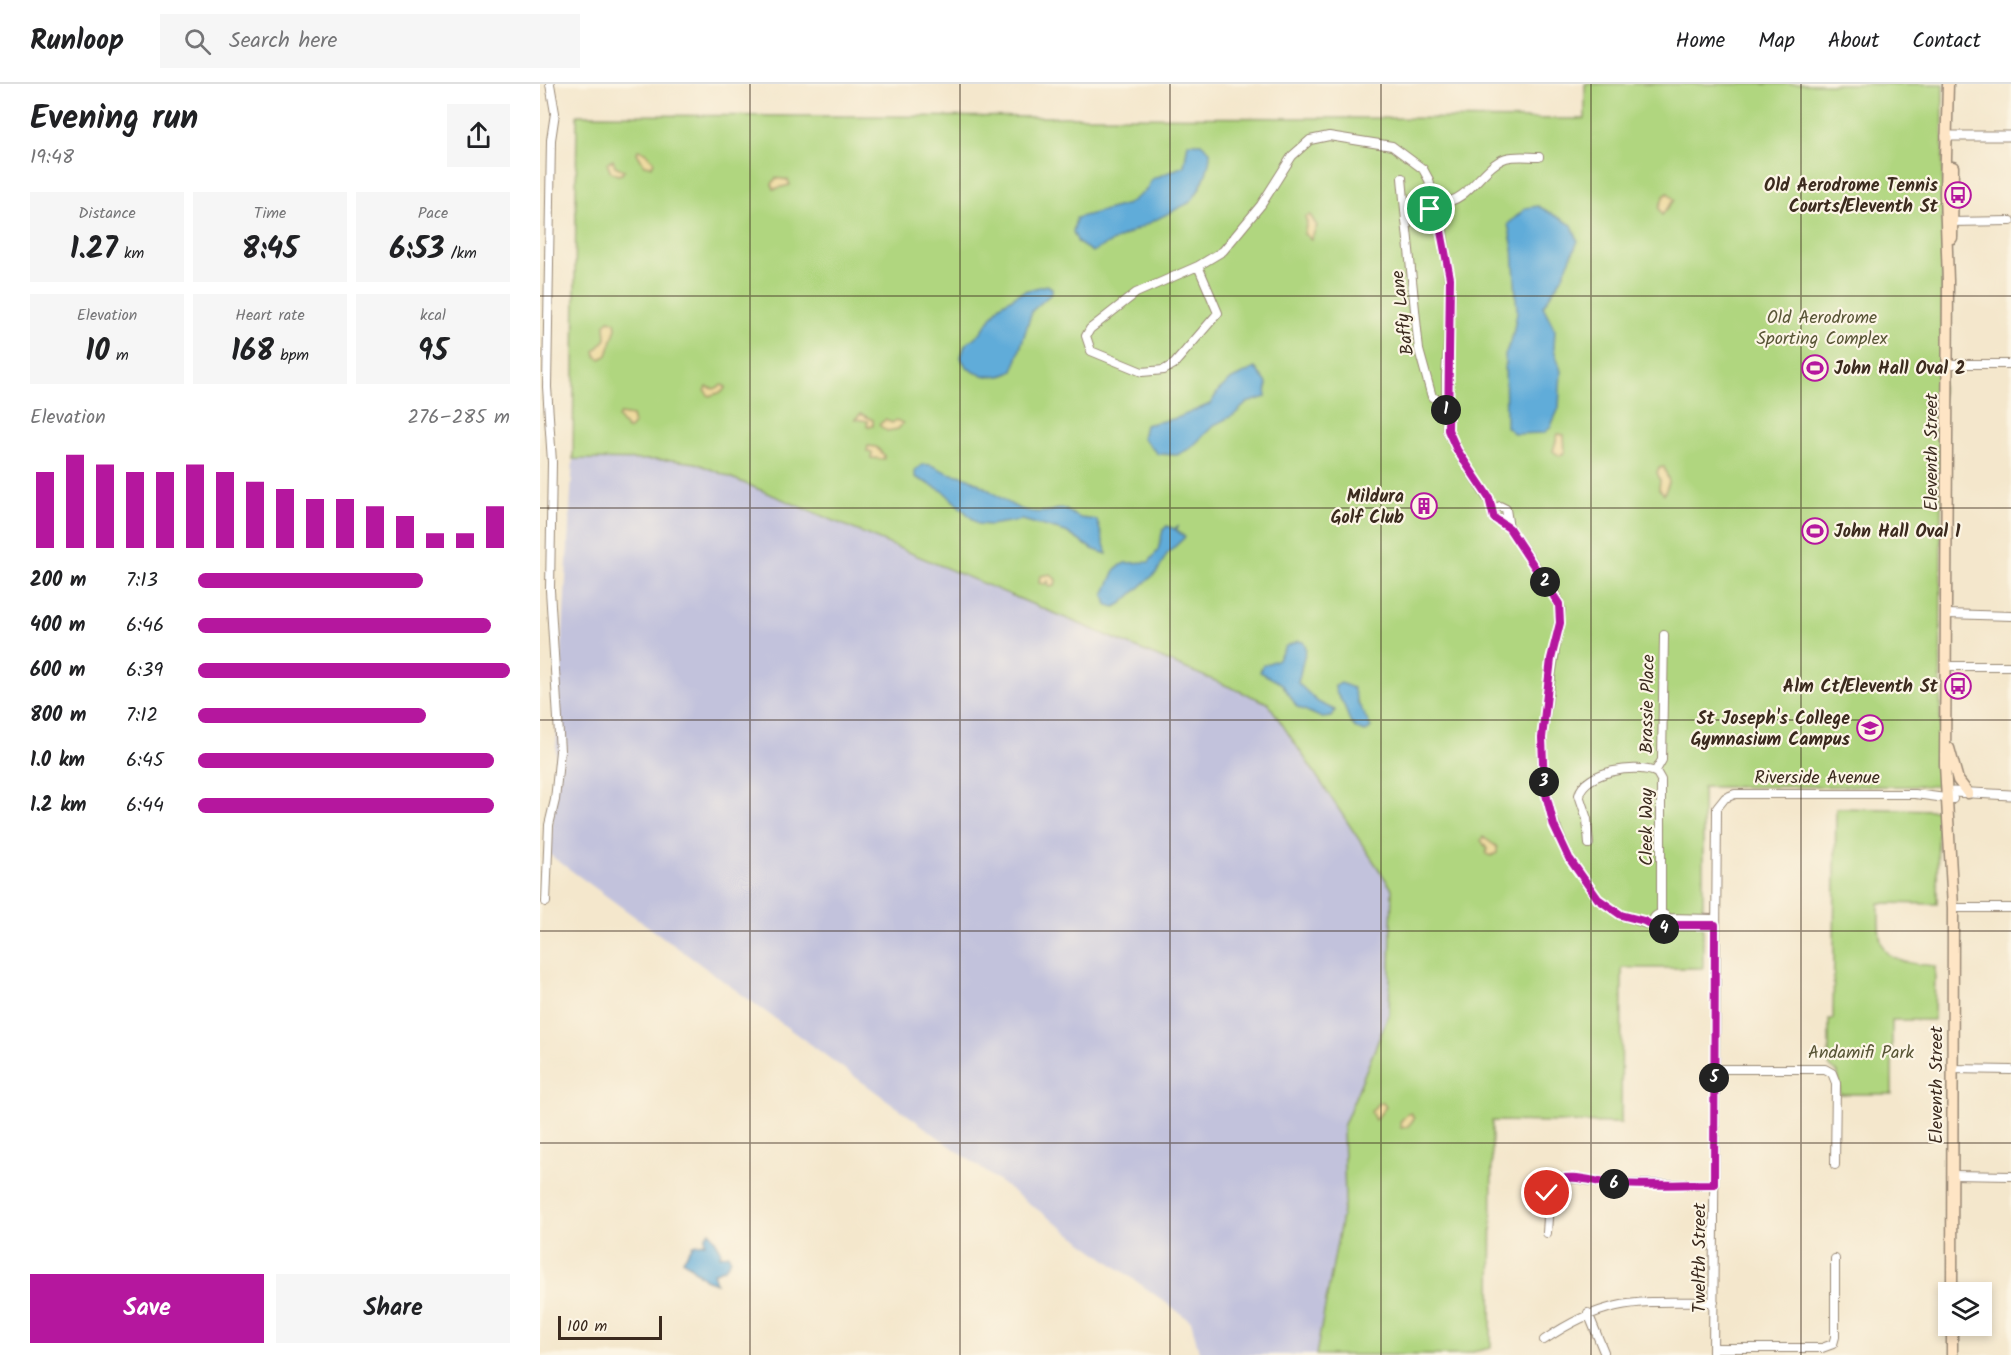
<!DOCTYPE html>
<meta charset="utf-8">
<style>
body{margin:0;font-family:Kalam,sans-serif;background:#f6f6f6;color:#202124;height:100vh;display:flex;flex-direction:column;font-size:22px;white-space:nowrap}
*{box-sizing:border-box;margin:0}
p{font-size:20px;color:#757577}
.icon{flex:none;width:33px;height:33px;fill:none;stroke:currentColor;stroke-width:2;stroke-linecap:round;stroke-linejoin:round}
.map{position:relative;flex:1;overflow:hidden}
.drawer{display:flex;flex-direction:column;background:#fff;width:540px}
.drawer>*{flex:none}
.controls{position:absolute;left:1398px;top:1198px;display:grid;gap:12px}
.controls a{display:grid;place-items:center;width:54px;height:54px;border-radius:0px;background:#fff;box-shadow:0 3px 9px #0003;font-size:30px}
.scale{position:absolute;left:18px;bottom:15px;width:104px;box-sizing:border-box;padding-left:6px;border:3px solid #3b2a1e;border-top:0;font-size:16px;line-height:21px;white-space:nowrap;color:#3b2a1e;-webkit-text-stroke:4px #fcf5e5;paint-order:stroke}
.pin{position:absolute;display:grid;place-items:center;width:51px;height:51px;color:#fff;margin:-26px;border:3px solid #fff;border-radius:50%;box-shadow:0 2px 6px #0007}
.km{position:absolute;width:30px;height:30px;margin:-15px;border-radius:50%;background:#222;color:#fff;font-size:16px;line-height:30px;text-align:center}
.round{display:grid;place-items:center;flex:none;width:63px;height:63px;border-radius:0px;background:#f6f6f6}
.headline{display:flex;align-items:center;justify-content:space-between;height:102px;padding:0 30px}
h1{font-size:33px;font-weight:700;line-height:45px}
.figures{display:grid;grid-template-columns:repeat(3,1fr);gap:9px;height:102px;padding:6px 30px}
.figures div{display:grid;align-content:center;border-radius:0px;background:#f6f6f6;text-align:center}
.figures b{font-size:30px;font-weight:700}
.figures small{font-size:16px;font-weight:400}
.figures p{font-size:16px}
.chart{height:168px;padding:12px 30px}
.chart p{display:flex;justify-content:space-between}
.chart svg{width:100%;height:108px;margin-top:6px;stroke:#b5179e;stroke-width:6}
.action{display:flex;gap:12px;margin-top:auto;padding:12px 30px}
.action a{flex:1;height:69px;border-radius:0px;background:#b5179e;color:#fff;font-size:24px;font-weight:700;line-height:69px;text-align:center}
.action a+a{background:#f6f6f6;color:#202124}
ul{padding:0 30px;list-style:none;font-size:20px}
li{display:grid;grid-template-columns:96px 72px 1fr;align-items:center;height:45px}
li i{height:15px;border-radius:8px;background:#b5179e}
header{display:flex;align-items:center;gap:36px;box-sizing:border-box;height:84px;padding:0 30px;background:#fff;border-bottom:2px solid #e0e0e0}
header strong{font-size:28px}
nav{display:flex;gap:33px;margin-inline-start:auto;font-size:21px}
.search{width:420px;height:54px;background:#f6f6f6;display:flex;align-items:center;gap:15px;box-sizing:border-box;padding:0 21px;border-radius:0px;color:#757577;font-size:22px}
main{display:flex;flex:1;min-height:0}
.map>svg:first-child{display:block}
.industrial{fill:#c2c2dc}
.green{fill:#b0d67f;stroke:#76804e;stroke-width:1.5}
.sand{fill:#eeda9e;stroke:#94825e;stroke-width:1.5}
.water{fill:#61acd9;stroke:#4e6b7c;stroke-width:1.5}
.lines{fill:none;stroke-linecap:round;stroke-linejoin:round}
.minor-casing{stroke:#988875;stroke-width:10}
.tertiary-casing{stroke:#988875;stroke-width:11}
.secondary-casing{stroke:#988875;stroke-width:13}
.minor{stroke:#fff;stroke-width:8}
.tertiary{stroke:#fff;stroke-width:9}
.secondary{stroke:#fee5c5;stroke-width:10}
.route-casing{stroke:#fff;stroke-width:12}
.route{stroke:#b5179e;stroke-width:8}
.grid{fill:none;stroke:#3b2a1e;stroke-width:1.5;stroke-opacity:0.55}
.labels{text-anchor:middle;stroke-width:4.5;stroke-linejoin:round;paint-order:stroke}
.poi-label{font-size:18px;font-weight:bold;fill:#3b2a1e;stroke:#fcf5e5;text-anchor:end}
.street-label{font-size:18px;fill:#3b2a1e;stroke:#fcf5e5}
.park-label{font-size:18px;fill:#585536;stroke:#fcf5e5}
</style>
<header>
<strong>Runloop</strong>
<div class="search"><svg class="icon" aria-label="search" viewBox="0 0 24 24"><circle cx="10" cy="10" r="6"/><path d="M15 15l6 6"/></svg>Search here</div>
<nav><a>Home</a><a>Map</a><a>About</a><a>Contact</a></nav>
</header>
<main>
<section class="drawer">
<div class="headline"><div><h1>Evening run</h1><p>19:48</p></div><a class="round"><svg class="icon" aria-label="share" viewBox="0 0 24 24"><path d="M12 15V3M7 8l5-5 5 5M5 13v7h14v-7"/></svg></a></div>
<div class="figures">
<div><p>Distance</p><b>1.27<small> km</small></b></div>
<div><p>Time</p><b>8:45</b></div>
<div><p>Pace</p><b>6:53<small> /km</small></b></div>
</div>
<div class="figures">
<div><p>Elevation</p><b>10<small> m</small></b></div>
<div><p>Heart rate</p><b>168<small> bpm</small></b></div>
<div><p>kcal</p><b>95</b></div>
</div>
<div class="chart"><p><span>Elevation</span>276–285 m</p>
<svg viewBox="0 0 160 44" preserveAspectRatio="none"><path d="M5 44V13M15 44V6M25 44V10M35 44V13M45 44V13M55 44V10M65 44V13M75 44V17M85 44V20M95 44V24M105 44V24M115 44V27M125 44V31M135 44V38M145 44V38M155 44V27"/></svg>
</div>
<ul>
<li><b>200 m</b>7:13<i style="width:72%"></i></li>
<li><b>400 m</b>6:46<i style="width:94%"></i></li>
<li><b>600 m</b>6:39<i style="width:100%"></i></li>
<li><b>800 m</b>7:12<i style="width:73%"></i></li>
<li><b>1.0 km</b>6:45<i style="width:95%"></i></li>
<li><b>1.2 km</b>6:44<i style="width:95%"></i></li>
</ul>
<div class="action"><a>Save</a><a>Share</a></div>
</section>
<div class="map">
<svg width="1471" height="1271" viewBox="0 0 1471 1271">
<rect width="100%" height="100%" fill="#fcf5e5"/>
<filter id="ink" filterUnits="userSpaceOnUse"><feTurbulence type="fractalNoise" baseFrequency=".0167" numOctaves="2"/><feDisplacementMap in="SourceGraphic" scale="12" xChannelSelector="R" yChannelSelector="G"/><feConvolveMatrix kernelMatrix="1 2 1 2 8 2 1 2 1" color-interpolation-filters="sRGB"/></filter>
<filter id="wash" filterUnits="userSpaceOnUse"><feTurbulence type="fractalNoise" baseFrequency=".008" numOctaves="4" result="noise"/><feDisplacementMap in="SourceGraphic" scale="24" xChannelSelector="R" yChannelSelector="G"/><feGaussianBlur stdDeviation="1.35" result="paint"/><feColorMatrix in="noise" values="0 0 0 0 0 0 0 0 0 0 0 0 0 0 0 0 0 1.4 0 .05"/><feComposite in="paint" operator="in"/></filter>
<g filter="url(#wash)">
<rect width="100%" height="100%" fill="#f4e7cc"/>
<path class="industrial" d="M 33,375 L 132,376 L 156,379 L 728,619 L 852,805 L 849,930 L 803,1043 L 805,1116 L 776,1271 L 660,1271 L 651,1237 L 10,771 Z"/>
<path class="green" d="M 1045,0 L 1403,0 L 1400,702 L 1163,703 L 1163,884 L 1082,884 L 1081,1039 L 952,1037 L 951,1264 L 919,1271 L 776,1271 L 805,1116 L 803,1043 L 849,930 L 852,805 L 728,619 L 156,379 L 132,376 L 33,375 L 37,31 L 1045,35 Z
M 1296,724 L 1398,726 L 1397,820 L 1339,819 C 1338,871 1341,877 1395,882 L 1394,936 L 1352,936 L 1352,1010 L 1300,1010 L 1298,989 L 1289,982 L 1289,935 L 1293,935 Z"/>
<path class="sand" d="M 98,66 L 105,68 L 114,78 L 112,82 L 104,81 L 97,69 Z
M 73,76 L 75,82 L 84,86 L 82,90 L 77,91 L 70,87 L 67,79 Z
M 236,94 L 248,96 L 250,101 L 234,105 L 232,100 Z
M 1128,109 L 1134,116 L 1122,131 L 1119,124 L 1124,112 Z
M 770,131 L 777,142 L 771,155 L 764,150 L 767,138 L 765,133 Z
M 69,236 L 75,238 L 76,244 L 67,271 L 61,275 L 56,272 L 55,267 L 66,255 L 65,240 Z
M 182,301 L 186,303 L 182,308 L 169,312 L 165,307 L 167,303 L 174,305 Z
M 80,330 L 92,332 L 94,340 L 90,345 L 87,345 L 78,334 Z
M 321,330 L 333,336 L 333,342 L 327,342 L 328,337 L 315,335 Z
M 346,335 L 352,339 L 356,336 L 363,339 L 358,345 L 347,347 L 339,341 Z
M 1018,350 L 1024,351 L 1025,368 L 1020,372 L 1013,367 Z
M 328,362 L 336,363 L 344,371 L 344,375 L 331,374 L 332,369 L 327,367 Z
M 1124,383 L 1129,398 L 1124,410 L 1119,405 L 1120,396 L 1117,388 L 1119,384 Z
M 511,490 L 516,496 L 515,502 L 509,503 L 508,497 L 505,500 L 499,499 L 500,492 Z
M 943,753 L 957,763 L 957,769 L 951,772 L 946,770 L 947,765 L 941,756 Z
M 838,1019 L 843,1019 L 846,1023 L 835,1036 L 831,1028 Z
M 871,1029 L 874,1035 L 867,1043 L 861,1044 L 860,1038 L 866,1031 Z"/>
<path class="water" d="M 648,59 L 661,59 L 670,67 C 671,83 660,108 649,119 L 552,168 L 538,159 L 533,148 L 536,134 L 588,120 L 606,106 L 612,95 L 644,82 Z
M 998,122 L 1032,141 L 1038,157 L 1022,194 L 1003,222 L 1015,246 L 1014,265 L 1021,287 L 1019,324 L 1010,344 L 1004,349 L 975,350 L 966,343 L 965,271 L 973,250 L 977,228 L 973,164 L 968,140 L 986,124 Z
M 507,201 L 512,204 L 512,209 L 492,227 L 473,287 C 457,297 428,293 421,273 L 425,261 L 441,248 L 460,221 L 484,207 Z
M 715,284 L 727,299 L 726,313 L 707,319 L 694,331 L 674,341 L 651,364 L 637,371 L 618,370 L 602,354 L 605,341 L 637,334 L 670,320 L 679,306 L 692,295 Z
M 382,381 C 393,379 398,385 408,389 C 415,391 423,391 430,395 C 464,411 478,439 522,424 L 540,434 L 557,436 L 567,470 L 552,465 L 526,448 L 482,436 L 450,441 L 438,440 L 403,407 L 375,393 L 375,386 Z
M 639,441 L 636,446 L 645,453 L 627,470 L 617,488 L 581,520 L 575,523 L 567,521 L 564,511 L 576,484 L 585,479 L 609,478 L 618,466 L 623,446 L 627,442 L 634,445 Z
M 758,557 L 763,558 L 766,564 L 758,599 L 778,618 L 795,626 L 792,633 L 782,634 L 757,623 L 742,600 L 720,588 L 722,582 L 738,575 L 746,562 Z
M 801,599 L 813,604 L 818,619 L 831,643 L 826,648 C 812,646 809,636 805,624 C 803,615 794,612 795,602 Z
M 170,1147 L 181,1166 L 180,1172 L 188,1170 L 191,1176 L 185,1184 L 173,1189 L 176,1199 L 165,1195 L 143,1176 L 153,1161 L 165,1159 L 165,1152 Z"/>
</g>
<g filter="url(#ink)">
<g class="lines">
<g class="minor-casing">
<path id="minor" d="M 862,94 L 865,126
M 902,118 C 928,119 942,82 966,74 C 977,71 988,73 999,73
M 890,125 L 865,126 L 879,266 L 892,313 L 906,318
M 900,126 L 911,210 L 906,293 L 907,346 L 913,359 L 954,425
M 1410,138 L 1471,137
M 658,182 L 678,229 L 634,280 L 624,286 L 602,288 L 551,267 L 546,252 L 550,245 L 596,209 L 658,182 L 683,167 L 721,121 L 752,72 L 770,56 L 789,52 L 852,62 L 883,85 L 889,96 L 893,114
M 1408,280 L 1471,280
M 966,434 L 956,436 L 953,432 L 954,425 L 960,422 L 966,425 L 969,444 L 1017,513 L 1021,526 L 1002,654 L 1003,692 L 1011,731 L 1029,774 L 1058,815 L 1081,831 L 1115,843
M 1407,530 L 1471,532
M 1407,582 L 1471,582
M 1115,688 L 1122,676 L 1124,551
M 1049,760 L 1047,735 L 1039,711 C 1044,687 1098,679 1117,689 L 1121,696 L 1121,829
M 6,818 L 9,741 L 15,716 L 20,667 L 10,506 L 12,378 L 7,303 L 11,56 L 15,29 L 10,0
M 1413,824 L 1471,824
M1113 838a8 8 0 1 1 16 0a8 8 0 1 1-16 0Z
M 1128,834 L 1175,835
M 1128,841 L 1175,841
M 1174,985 L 1285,985 L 1292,989 L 1296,999 L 1295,1081
M 1412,985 L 1471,986
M 1412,1091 L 1471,1092
M 1007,1149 L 1010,1101 L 1018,1095 L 1038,1095 L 1074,1100 L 1174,1100
M 1048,1229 L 1064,1268
M 1004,1256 C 1068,1212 1099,1218 1174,1218
M 1173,1264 L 1282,1264 L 1293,1260 L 1295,1253 L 1295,1175
M 1173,1271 L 1177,724 L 1185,714 L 1195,710 L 1375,710 L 1413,715"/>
</g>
<g class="tertiary-casing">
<path id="tertiary" d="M 1406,52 L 1471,52
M 1413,708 L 1471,711"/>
</g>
<g class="secondary-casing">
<path id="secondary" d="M 1408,0 L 1405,109 L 1408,197 L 1405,680 L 1413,824 L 1412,1209
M 1412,154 L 1413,83
M 1409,664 L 1418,696 L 1428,709
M 1412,1271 L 1412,1242"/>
</g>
<use href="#minor" class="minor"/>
<use href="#tertiary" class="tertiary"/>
<use href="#secondary" class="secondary"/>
</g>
</g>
<g class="lines" filter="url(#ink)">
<g class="route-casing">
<path id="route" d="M 890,125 L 899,137 L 910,194 L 908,346 L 917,366 L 949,414 L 954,434 L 969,444 L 1019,520 L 1020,539 L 1011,575 L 1002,654 L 1004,702 L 1014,742 L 1029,774 L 1058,815 L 1081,831 L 1104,837 L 1119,845 L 1128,841 L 1175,841 L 1174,1100 C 1141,1100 1108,1102 1076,1100 C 1056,1099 1030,1088 1012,1098 L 1007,1109"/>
</g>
<use href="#route" class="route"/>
</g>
<path class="grid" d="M 210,0 L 210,1271M 420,0 L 420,1271M 630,0 L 630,1271M 841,0 L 841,1271M 1051,0 L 1051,1271M 1261,0 L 1261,1271M 0,212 L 1471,212M 0,424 L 1471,424M 0,636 L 1471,636M 0,847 L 1471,847M 0,1059 L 1471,1059"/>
<defs>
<g id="bus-ring" transform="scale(1.35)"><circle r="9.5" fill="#fcf5e5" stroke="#b5179e" stroke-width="1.5"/><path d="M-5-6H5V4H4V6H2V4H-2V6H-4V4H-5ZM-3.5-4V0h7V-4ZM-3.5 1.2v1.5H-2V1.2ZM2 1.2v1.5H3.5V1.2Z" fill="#b5179e"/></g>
<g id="stadium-ring" transform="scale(1.35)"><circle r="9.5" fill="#fcf5e5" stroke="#b5179e" stroke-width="1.5"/><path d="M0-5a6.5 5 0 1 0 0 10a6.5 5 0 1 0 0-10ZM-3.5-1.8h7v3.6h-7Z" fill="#b5179e"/></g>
<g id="building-ring" transform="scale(1.35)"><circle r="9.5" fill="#fcf5e5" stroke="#b5179e" stroke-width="1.5"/><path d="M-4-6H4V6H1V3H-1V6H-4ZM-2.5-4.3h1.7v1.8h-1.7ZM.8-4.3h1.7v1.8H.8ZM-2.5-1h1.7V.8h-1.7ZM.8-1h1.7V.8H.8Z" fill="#b5179e"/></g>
<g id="school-ring" transform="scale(1.35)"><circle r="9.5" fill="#fcf5e5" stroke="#b5179e" stroke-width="1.5"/><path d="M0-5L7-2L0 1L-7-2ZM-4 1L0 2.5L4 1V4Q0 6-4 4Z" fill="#b5179e"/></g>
</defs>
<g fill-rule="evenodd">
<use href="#bus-ring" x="1418" y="111"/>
<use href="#stadium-ring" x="1275" y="284"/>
<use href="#building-ring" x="884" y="422"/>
<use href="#stadium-ring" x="1275" y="447"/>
<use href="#bus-ring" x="1418" y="602"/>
<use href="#school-ring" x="1330" y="644"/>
</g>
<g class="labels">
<g class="poi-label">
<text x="1398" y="107">Old Aerodrome Tennis<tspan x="1398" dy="21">Courts/Eleventh St</tspan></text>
<text x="1294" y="290" text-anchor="start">John Hall Oval 2</text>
<text x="864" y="418">Mildura<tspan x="864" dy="21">Golf Club</tspan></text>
<text x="1294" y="453" text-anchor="start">John Hall Oval 1</text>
<text x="1398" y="608">Alm Ct/Eleventh St</text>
<text x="1310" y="640">St Joseph's College<tspan x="1310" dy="21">Gymnasium Campus</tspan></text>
</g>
<g class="street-label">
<text transform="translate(862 229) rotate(-97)" y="6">Baffy Lane</text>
<text transform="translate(1391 368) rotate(-90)" y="6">Eleventh Street</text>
<text transform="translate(1107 620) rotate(-89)" y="6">Brassie Place</text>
<text x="1277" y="699">Riverside Avenue</text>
<text transform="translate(1106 743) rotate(-90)" y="6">Cleek Way</text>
<text transform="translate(1396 1001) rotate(-90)" y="6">Eleventh Street</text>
<text transform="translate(1159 1174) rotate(-90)" y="6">Twelfth Street</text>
</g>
<g class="park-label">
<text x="1282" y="239">Old Aerodrome<tspan x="1282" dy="21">Sporting Complex</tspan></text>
<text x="1321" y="974">Andamifi Park</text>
</g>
</g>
</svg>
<div class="controls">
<a><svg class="icon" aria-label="layers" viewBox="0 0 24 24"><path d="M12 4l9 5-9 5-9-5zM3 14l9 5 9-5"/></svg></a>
</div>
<div class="scale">100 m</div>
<div class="pin" style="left:890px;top:125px;background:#1e9e55"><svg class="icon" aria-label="arrive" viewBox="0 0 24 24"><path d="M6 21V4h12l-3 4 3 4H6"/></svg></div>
<div class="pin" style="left:1007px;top:1109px;background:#d93025"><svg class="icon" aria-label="check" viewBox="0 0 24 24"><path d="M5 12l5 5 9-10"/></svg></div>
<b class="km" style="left:906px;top:326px">1</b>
<b class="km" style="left:1005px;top:498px">2</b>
<b class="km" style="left:1004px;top:698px">3</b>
<b class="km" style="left:1124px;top:845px">4</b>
<b class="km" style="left:1174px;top:994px">5</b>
<b class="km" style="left:1074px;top:1100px">6</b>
</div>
</main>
